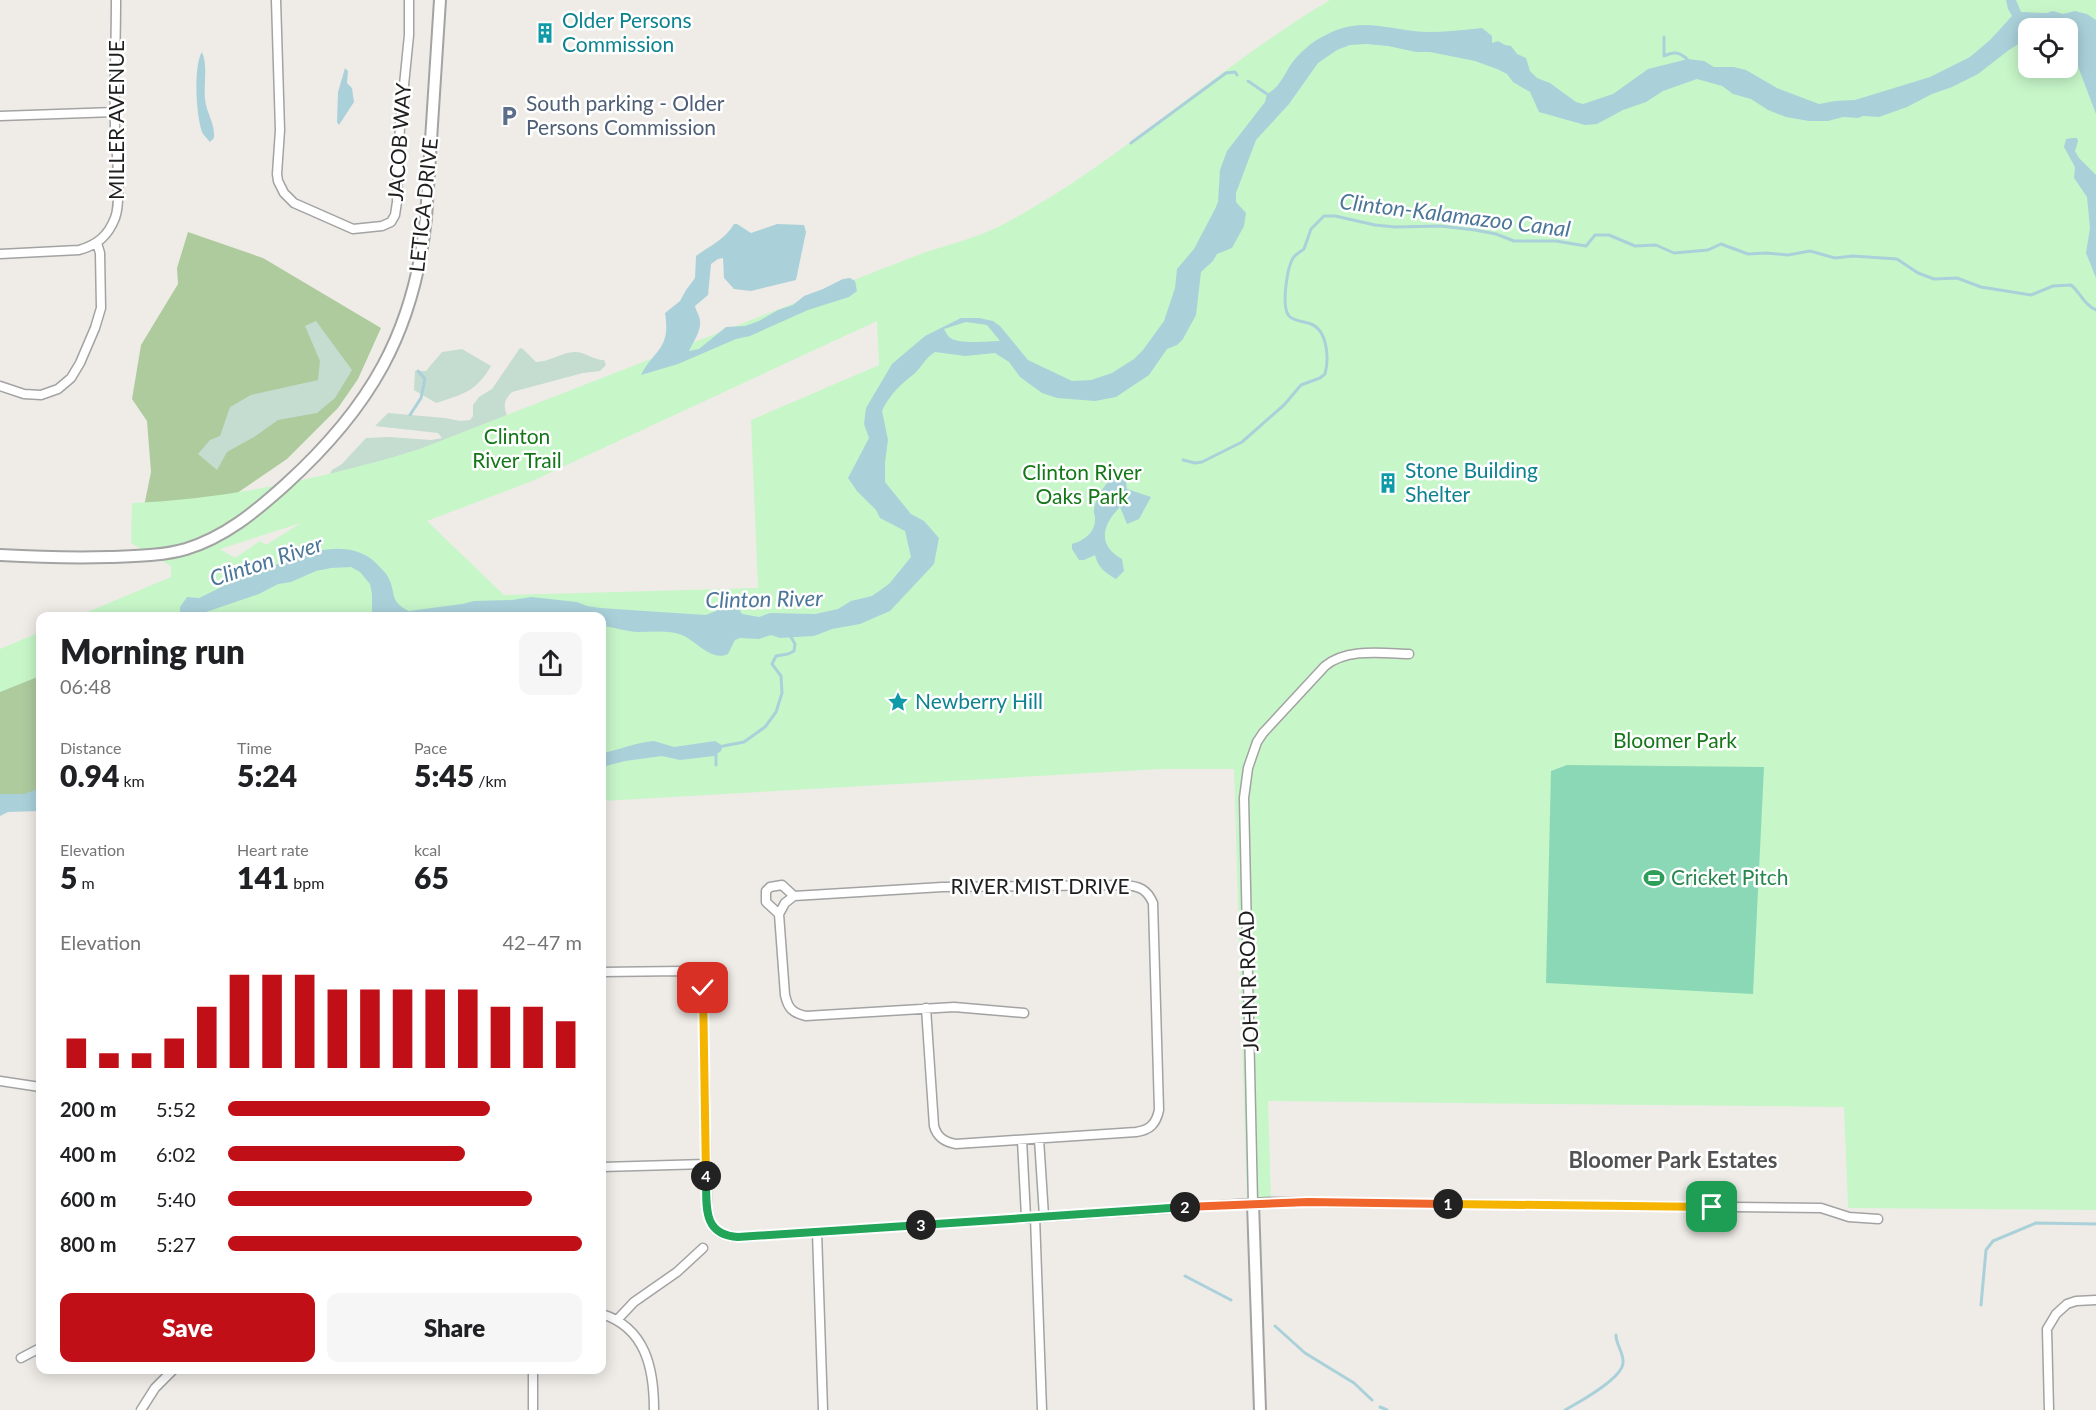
<!DOCTYPE html>
<meta charset="utf-8">
<style>
body{margin:0;font-family:Lato,sans-serif;background:#f6f6f6;color:#202124;height:100vh;display:flex;flex-direction:column;font-size:22px;white-space:nowrap}
*{box-sizing:border-box;margin:0}
p{font-size:20px;color:#757577}
.icon{flex:none;width:33px;height:33px;fill:none;stroke:currentColor;stroke-width:2;stroke-linecap:round;stroke-linejoin:round}
.map{position:relative;flex:1;overflow:hidden}
.details{position:absolute;left:36px;top:612px;width:570px;height:762px;display:flex;flex-direction:column;background:#fff;border-radius:12px;box-shadow:0 3px 15px #0003}
.details>*{flex:none}
.buttons{position:absolute;left:2018px;top:18px;display:grid;gap:12px}
.buttons a{display:grid;place-items:center;width:60px;height:60px;border-radius:12px;background:#fff;box-shadow:0 3px 15px #0003;font-size:30px}
.pin{position:absolute;display:grid;place-items:center;width:51px;height:51px;color:#fff;margin:-26px;border-radius:12px;box-shadow:0 3px 9px #0006}
.km{position:absolute;width:30px;height:30px;margin:-15px;border-radius:50%;background:#222;color:#fff;font-size:16px;line-height:30px;text-align:center}
.round{display:grid;place-items:center;flex:none;width:63px;height:63px;border-radius:12px;background:#f6f6f6}
.summary{display:flex;align-items:center;justify-content:space-between;height:102px;padding:0 24px}
h1{font-size:33px;font-weight:800;line-height:45px}
.metrics{display:grid;grid-template-columns:repeat(3,1fr);gap:9px;height:102px;padding:6px 24px}
.metrics div{display:grid;align-content:center}
.metrics b{font-size:30px;font-weight:800}
.metrics small{font-size:16px;font-weight:400}
.metrics p{font-size:16px}
.chart{height:168px;padding:12px 24px}
.chart p{display:flex;justify-content:space-between}
.chart svg{width:100%;height:108px;margin-top:6px;stroke:#c00f17;stroke-width:6}
.cta{display:flex;gap:12px;margin-top:auto;padding:12px 24px}
.cta a{flex:1;height:69px;border-radius:12px;background:#c00f17;color:#fff;font-size:24px;font-weight:800;line-height:69px;text-align:center}
.cta a+a{background:#f6f6f6;color:#202124}
ul{padding:0 24px;list-style:none;font-size:20px}
li{display:grid;grid-template-columns:96px 72px 1fr;align-items:center;height:45px}
li i{height:15px;border-radius:8px;background:#c00f17}
.map>svg:first-child{display:block}
.forest{fill:#aecb9e}
.wetland{fill:#c5dcd0}
.park{fill:#c7f6c9;fill-rule:evenodd}
.pitch{fill:#8bd8b7}
.water{fill:#aad1da;fill-rule:evenodd}
.lines{fill:none;stroke-linecap:round;stroke-linejoin:round}
.stream{stroke:#aad1da;stroke-width:3}
.minor-casing{stroke:#a3a3a3;stroke-width:11}
.tertiary-casing{stroke:#a3a3a3;stroke-width:14}
.minor{stroke:#fff;stroke-width:8}
.tertiary{stroke:#fff;stroke-width:10}
.split-1-casing{stroke:#fff;stroke-width:12}
.split-2-casing{stroke:#fff;stroke-width:12}
.split-3-casing{stroke:#fff;stroke-width:12}
.split-4-casing{stroke:#fff;stroke-width:12}
.split-5-casing{stroke:#fff;stroke-width:12}
.split-1{stroke:#f5b400;stroke-width:8}
.split-2{stroke:#f0652b;stroke-width:8}
.split-3{stroke:#22a559;stroke-width:8}
.split-4{stroke:#22a559;stroke-width:8}
.split-5{stroke:#f5b400;stroke-width:8}
.labels{text-anchor:middle;stroke-width:5;stroke-linejoin:round;paint-order:stroke}
.culture-label{font-size:21px;fill:#0d838f;stroke:#fff;text-anchor:start}
.service-label{font-size:21px;fill:#4e5e75;stroke:#fff;text-anchor:start}
.street-label{font-size:21px;fill:#1f1f1f;stroke:#fff}
.park-label{font-size:21px;fill:#147718;stroke:#fff}
.leisure-label{font-size:21px;fill:#27864d;stroke:#fff;text-anchor:start}
.water-label{font-size:22px;font-style:italic;fill:#4c7699;stroke:#fff}
.neighbourhood-label{font-size:22px;font-weight:bold;fill:#525252;stroke:#fff}
</style>
<div class="map">
<svg width="2096" height="1410" viewBox="0 0 2096 1410">
<rect width="100%" height="100%" fill="#efece7"/>
<path class="forest" d="M 188,232 L 263,258 L 381,328 L 358,379 L 338,408 L 287,459 L 227,500 L 141,521 L 151,472 L 147,421 L 132,399 L 141,345 L 178,284 L 177,268 Z
M 40,649 L 40,803 L 0,812 L 0,666 Z"/>
<path class="wetland" d="M 316,321 L 352,370 L 335,398 L 317,413 L 278,420 L 254,437 L 227,452 L 217,470 L 198,454 L 210,440 L 220,436 L 230,407 L 251,395 L 318,380 L 320,361 L 305,326 Z
M 520,348 L 523,349 L 536,362 C 550,362 562,352 575,352 C 585,352 593,360 604,360 L 606,365 L 600,371 L 583,373 L 512,392 C 504,400 503,405 507,415 L 523,415 L 326,480 L 332,470 L 342,464 L 366,438 L 390,437 L 431,440 L 442,438 L 438,433 L 375,426 L 388,413 L 445,418 L 460,421 L 470,420 L 473,416 L 473,405 L 479,397 L 492,389 Z
M 462,349 L 491,366 C 476,392 463,394 436,403 L 414,390 L 415,371 L 426,371 L 442,352 Z"/>
<path class="park" d="M 1330,0 L 2096,0 L 2096,1210 L 1848,1208 L 1844,1107 L 1268,1101 L 1271,1201 L 1247,1202 L 1234,769 L 1161,769 L 602,801 L 602,616 L 78,616 L 171,577 L 171,566 L 131,543 L 132,503 C 229,499 323,478 417,450 L 923,253 C 948,245 976,238 1000,226 C 1119,164 1215,68 1330,0 ZM 2028,28 L 2067,28 L 2067,68 L 2028,68 ZM 877,321 L 879,365 L 751,420 L 758,588 L 504,595 L 427,521 L 530,482 ZM 301,523 L 266,545 L 260,541 L 235,558 L 220,549 Z
M 40,632 L 40,676 L 0,692 L 0,649 Z"/>
<path class="pitch" d="M 1567,765 L 1764,767 L 1753,994 L 1546,983 L 1551,771 Z"/>
<path class="water" d="M 2006,0 L 2016,0 L 2021,12 L 2047,13 L 2053,11 L 2063,14 L 2075,11 L 2087,14 L 2096,20 L 2096,114 L 2077,64 L 2075,48 L 2067,42 L 2067,28 L 2028,28 L 2028,38 L 2009,50 L 1978,74 L 1952,87 L 1932,94 L 1907,107 L 1879,117 L 1863,116 L 1858,118 L 1843,117 L 1828,121 L 1809,121 L 1786,117 L 1768,110 L 1751,99 L 1733,94 L 1722,86 L 1697,79 L 1663,91 L 1646,102 L 1623,110 L 1597,124 L 1585,125 L 1539,112 L 1530,92 L 1513,82 L 1507,74 L 1497,69 L 1475,61 L 1430,52 L 1416,52 L 1388,46 L 1366,44 L 1350,45 L 1337,50 L 1318,63 L 1289,104 L 1256,140 L 1236,193 L 1236,202 L 1246,213 L 1244,226 L 1232,248 L 1217,254 L 1213,261 L 1201,272 L 1196,315 L 1183,339 L 1177,345 L 1167,349 L 1149,375 L 1116,397 L 1095,401 L 1057,398 L 1042,393 L 1020,377 L 1009,362 L 995,353 L 965,356 L 935,352 C 925,358 922,367 914,374 C 901,384 889,395 882,411 L 888,440 L 885,462 L 885,482 L 911,514 L 924,521 L 939,538 L 934,564 L 890,611 L 860,624 L 832,629 L 814,636 L 780,638 L 771,635 L 759,639 L 740,638 L 735,640 L 728,654 C 712,662 696,641 682,635 C 669,630 653,632 639,632 C 627,632 614,627 602,626 L 602,616 L 372,616 L 372,594 L 370,584 L 360,572 L 351,567 L 331,568 L 316,571 L 291,582 L 278,584 L 259,594 L 203,613 L 197,616 L 180,616 L 180,607 L 187,597 L 199,598 L 238,579 L 249,577 C 285,561 342,531 376,563 C 380,568 386,572 388,577 C 397,593 388,601 409,611 L 462,604 L 474,601 L 512,600 L 531,597 L 577,602 L 587,606 L 600,608 L 706,615 L 735,603 L 742,614 L 759,617 L 770,613 L 815,614 L 838,609 L 851,601 L 872,596 L 889,584 L 911,557 L 905,531 L 880,518 L 876,510 L 857,491 L 848,478 L 869,438 L 864,424 L 866,408 L 892,364 L 925,336 L 961,318 L 979,318 L 993,321 L 1000,326 L 1028,360 L 1072,381 L 1091,380 L 1112,373 L 1134,359 L 1143,350 L 1164,321 L 1175,288 L 1177,269 L 1194,249 L 1215,209 L 1218,202 L 1220,170 L 1227,151 L 1265,102 L 1267,94 C 1281,87 1285,71 1295,59 C 1302,51 1311,43 1320,38 C 1361,14 1384,30 1427,32 C 1445,32 1463,30 1482,28 L 1492,36 L 1492,43 L 1498,41 L 1505,45 L 1511,46 L 1517,54 L 1526,58 L 1530,71 L 1537,78 L 1550,83 L 1576,102 L 1583,104 L 1613,94 L 1648,69 L 1688,59 L 1704,61 L 1714,67 L 1734,67 L 1746,70 L 1777,88 L 1819,104 L 1835,101 L 1855,100 L 1930,77 L 1970,57 L 1990,40 L 2012,16 L 2008,9 ZM 966,322 L 987,325 L 1000,341 C 990,341 957,345 949,337 C 947,335 946,332 944,329 Z
M 202,52 C 209,69 202,88 206,105 C 209,117 215,125 214,138 L 210,142 C 209,141 204,135 203,134 C 196,120 193,65 202,52 Z
M 345,68 L 348,71 L 347,83 L 352,88 L 354,102 L 339,125 L 337,122 L 338,92 Z
M 2072,138 L 2077,138 L 2078,141 L 2075,151 L 2079,158 L 2096,175 L 2096,278 L 2086,253 L 2090,228 L 2087,197 L 2074,178 L 2075,167 L 2064,147 L 2066,139 Z
M 734,224 L 737,224 L 751,233 L 777,224 L 804,225 L 806,232 L 796,280 L 751,291 L 734,289 L 724,278 L 723,258 L 718,259 L 711,264 L 708,295 L 695,306 C 696,311 700,316 700,321 C 701,332 693,342 689,351 L 699,349 L 726,327 L 745,326 L 759,321 L 778,310 L 793,305 L 804,296 L 823,289 L 843,279 L 850,278 L 855,281 L 857,291 L 849,297 L 808,310 L 750,336 L 736,339 L 678,364 L 641,375 C 654,349 671,350 665,313 L 680,301 L 686,290 L 695,278 L 696,256 C 709,246 725,240 734,224 Z
M 1124,468 L 1127,489 L 1151,497 L 1139,519 L 1127,524 L 1120,507 C 1102,525 1097,545 1122,559 L 1124,571 L 1116,579 C 1104,572 1098,567 1095,555 L 1084,560 L 1079,560 L 1072,549 L 1072,544 C 1084,541 1096,532 1095,518 C 1095,514 1093,513 1094,509 C 1097,493 1111,476 1124,468 Z
M 654,741 L 674,747 L 715,741 L 723,746 L 721,751 L 714,756 L 680,760 L 662,756 L 625,761 L 602,767 L 602,753 C 620,750 636,742 654,741 Z
M 40,788 L 40,811 L 8,812 L 0,816 L 0,794 L 24,794 Z"/>
<g class="lines">
<path class="stream" d="M 1664,37 L 1664,56 C 1674,51 1679,52 1687,59
M 1248,81 L 1267,94
M 1131,143 L 1226,73 L 1235,72 L 1237,75
M 410,415 L 421,398 L 425,379 L 418,371
M 1183,460 L 1195,463 L 1202,462 L 1242,442 L 1284,405 L 1301,385 L 1320,378 L 1325,374 C 1329,359 1328,331 1311,324 C 1304,321 1295,322 1289,316 C 1281,307 1287,268 1293,258 C 1296,254 1300,252 1304,249 L 1311,229 L 1324,216 L 1335,216 L 1375,225 L 1395,227 L 1440,226 L 1475,230 L 1496,234 L 1514,241 L 1556,241 L 1586,246 L 1595,235 L 1609,235 L 1635,246 L 1656,245 L 1674,253 L 1708,250 L 1721,244 L 1748,254 L 1766,253 L 1788,255 L 1810,251 L 1835,258 L 1853,256 L 1897,259 L 1918,273 L 1934,279 L 1957,278 L 1981,287 L 2031,295 L 2053,286 L 2071,285 C 2081,293 2083,304 2096,310
M 723,746 L 744,742 L 765,727 L 776,712 L 782,693 L 781,676 L 772,664 L 776,656 L 788,654 L 794,651 L 795,644 L 791,637
M 716,755 L 716,765
M 1185,1276 L 1231,1300
M 1981,1305 L 1986,1250 L 1993,1241 L 2036,1223 L 2096,1224
M 1275,1326 L 1305,1353 L 1354,1383 L 1372,1400
M 1380,1407 L 1387,1410
M 1565,1410 C 1579,1402 1622,1379 1623,1363 C 1624,1353 1616,1345 1616,1335"/>
<g class="minor-casing">
<path id="minor" d="M 276,0 L 280,130 L 277,174 L 278,181 L 284,193 L 294,203 L 353,229 L 382,226 L 391,222 L 395,215 L 397,202 L 400,125 L 409,35 L 409,0
M 0,116 L 115,112
M 0,254 L 79,250 C 97,245 108,236 115,218 C 122,201 116,147 115,126 C 114,84 116,42 116,0
M 0,386 L 24,394 L 41,395 L 58,389 L 71,378 L 80,363 L 95,328 L 101,308 L 100,253 L 97,243
M 779,914 L 766,902 L 766,891 L 770,887 L 782,885 L 794,896
M 602,972 L 682,971 C 696,974 702,982 703,996 L 707,1205 C 709,1226 715,1236 738,1237 L 1269,1202 L 1821,1208 L 1849,1217 L 1878,1219
M 926,1008 L 934,1126 C 937,1137 944,1142 956,1144 L 1136,1132 C 1150,1130 1156,1124 1159,1110 L 1153,903 C 1147,889 1139,886 1124,885 L 942,887 L 794,896 L 785,903 L 779,914 L 785,995 C 788,1008 792,1013 806,1016 L 954,1007 L 1024,1013
M 0,1081 L 40,1087
M 1039,1139 L 1044,1216
M 1022,1140 L 1026,1217
M 602,1167 L 706,1164
M 1253,1203 L 1244,798 L 1248,768 L 1257,742 L 1263,733 L 1325,666 C 1347,648 1381,653 1409,654
M 1035,1217 L 1042,1410
M 817,1232 L 823,1410
M 602,1314 C 646,1328 654,1369 654,1410
M 617,1320 L 634,1302 L 677,1272 L 703,1248
M 21,1358 L 40,1348
M 533,1370 L 533,1410
M 141,1410 L 155,1388 L 173,1370
M 2049,1410 L 2047,1329 L 2056,1314 L 2067,1304 L 2076,1301 L 2096,1300"/>
</g>
<g class="tertiary-casing">
<path id="tertiary" d="M 0,555 C 37,557 73,558 109,557 C 135,556 162,556 186,549 C 225,537 255,512 285,485 C 370,408 414,333 426,218 L 440,0
M 1253,1203 L 1260,1410"/>
</g>
<use href="#minor" class="minor"/>
<use href="#tertiary" class="tertiary"/>
</g>
<g class="lines">
<g class="split-1-casing">
<path id="split-1" d="M 1448,1204 L 1712,1207"/>
</g>
<g class="split-2-casing">
<path id="split-2" d="M 1185,1207 L 1308,1202 L 1448,1204"/>
</g>
<g class="split-3-casing">
<path id="split-3" d="M 921,1225 L 1185,1207"/>
</g>
<g class="split-4-casing">
<path id="split-4" d="M 706,1176 C 707,1204 701,1235 738,1237 L 921,1225"/>
</g>
<g class="split-5-casing">
<path id="split-5" d="M 703,988 L 706,1176"/>
</g>
<use href="#split-1" class="split-1"/>
<use href="#split-2" class="split-2"/>
<use href="#split-3" class="split-3"/>
<use href="#split-4" class="split-4"/>
<use href="#split-5" class="split-5"/>
</g>
<defs>
<g id="building-bare" transform="scale(1.62)"><path d="M-4-6H4V6H1V3H-1V6H-4ZM-2.5-4.3h1.7v1.8h-1.7ZM.8-4.3h1.7v1.8H.8ZM-2.5-1h1.7V.8h-1.7ZM.8-1h1.7V.8H.8Z" fill="#0f9aa8" stroke="#fff" stroke-width="2.5" paint-order="stroke"/></g>
<g id="parking-bare" transform="scale(1.62)"><path d="M-3.5-5.5H1a3.5 3.5 0 0 1 0 7H-1V5.5H-3.5ZM-1-3.4V-.6H.8a1.4 1.4 0 0 0 0-2.8Z" fill="#5c6f8a" stroke="#fff" stroke-width="2.5" paint-order="stroke"/></g>
<g id="sight-bare" transform="scale(1.62)"><path d="M0-6L1.8-2.2L6-1.7L2.9 1.2L3.7 5.4L0 3.3L-3.7 5.4L-2.9 1.2L-6-1.7L-1.8-2.2Z" fill="#0f9aa8" stroke="#fff" stroke-width="2.5" paint-order="stroke"/></g>
<g id="stadium-bare" transform="scale(1.62)"><path d="M0-5a6.5 5 0 1 0 0 10a6.5 5 0 1 0 0-10ZM-3.5-1.8h7v3.6h-7Z" fill="#2e9e5b" stroke="#fff" stroke-width="2.5" paint-order="stroke"/></g>
</defs>
<g fill-rule="evenodd">
<use href="#building-bare" x="545" y="33"/>
<use href="#parking-bare" x="509" y="116"/>
<use href="#building-bare" x="1388" y="483"/>
<use href="#sight-bare" x="898" y="702"/>
<use href="#stadium-bare" x="1654" y="878"/>
</g>
<g class="labels">
<g class="culture-label">
<text x="562" y="28">Older Persons<tspan x="562" dy="24">Commission</tspan></text>
<text x="1405" y="478">Stone Building<tspan x="1405" dy="24">Shelter</tspan></text>
<text x="915" y="709">Newberry Hill</text>
</g>
<g class="service-label">
<text x="526" y="111">South parking - Older<tspan x="526" dy="24">Persons Commission</tspan></text>
</g>
<g class="street-label">
<text transform="translate(117 120) rotate(-90)" y="7">MILLER AVENUE</text>
<text transform="translate(400 142) rotate(-86)" y="7">JACOB WAY</text>
<text transform="translate(424 205) rotate(-84)" y="7">LETICA DRIVE</text>
<text x="1040" y="894">RIVER MIST DRIVE</text>
<text transform="translate(1249 981) rotate(-92)" y="7">JOHN R ROAD</text>
</g>
<g class="park-label">
<text x="517" y="444">Clinton<tspan x="517" dy="24">River Trail</tspan></text>
<text x="1082" y="480">Clinton River<tspan x="1082" dy="24">Oaks Park</tspan></text>
<text x="1675" y="748">Bloomer Park</text>
</g>
<g class="leisure-label">
<text x="1671" y="885">Cricket Pitch</text>
</g>
<g class="water-label">
<text transform="translate(1455 215) rotate(7)" y="8">Clinton-Kalamazoo Canal</text>
<text transform="translate(266 561) rotate(-18)" y="8">Clinton River</text>
<text transform="translate(764 599) rotate(-1)" y="8">Clinton River</text>
</g>
<g class="neighbourhood-label">
<text x="1673" y="1168">Bloomer Park Estates</text>
</g>
</g>
</svg>
<div class="buttons">
<a><svg class="icon" aria-label="locate" viewBox="0 0 24 24"><circle cx="12" cy="12" r="6"/><path d="M12 2v4M12 18v4M2 12h4M18 12h4"/></svg></a>
</div>
<div class="pin" style="left:1712px;top:1207px;background:#1e9e55"><svg class="icon" aria-label="arrive" viewBox="0 0 24 24"><path d="M6 21V4h12l-3 4 3 4H6"/></svg></div>
<div class="pin" style="left:703px;top:988px;background:#d93025"><svg class="icon" aria-label="check" viewBox="0 0 24 24"><path d="M5 12l5 5 9-10"/></svg></div>
<b class="km" style="left:1448px;top:1204px">1</b>
<b class="km" style="left:1185px;top:1207px">2</b>
<b class="km" style="left:921px;top:1225px">3</b>
<b class="km" style="left:706px;top:1176px">4</b>
<section class="details">
<div class="summary"><div><h1>Morning run</h1><p>06:48</p></div><a class="round"><svg class="icon" aria-label="share" viewBox="0 0 24 24"><path d="M12 15V3M7 8l5-5 5 5M5 13v7h14v-7"/></svg></a></div>
<div class="metrics">
<div><p>Distance</p><b>0.94<small> km</small></b></div>
<div><p>Time</p><b>5:24</b></div>
<div><p>Pace</p><b>5:45<small> /km</small></b></div>
</div>
<div class="metrics">
<div><p>Elevation</p><b>5<small> m</small></b></div>
<div><p>Heart rate</p><b>141<small> bpm</small></b></div>
<div><p>kcal</p><b>65</b></div>
</div>
<div class="chart"><p><span>Elevation</span>42–47 m</p>
<svg viewBox="0 0 160 44" preserveAspectRatio="none"><path d="M5 44V32M15 44V38M25 44V38M35 44V32M45 44V19M55 44V6M65 44V6M75 44V6M85 44V12M95 44V12M105 44V12M115 44V12M125 44V12M135 44V19M145 44V19M155 44V25"/></svg>
</div>
<ul>
<li><b>200 m</b>5:52<i style="width:74%"></i></li>
<li><b>400 m</b>6:02<i style="width:67%"></i></li>
<li><b>600 m</b>5:40<i style="width:86%"></i></li>
<li><b>800 m</b>5:27<i style="width:100%"></i></li>
</ul>
<div class="cta"><a>Save</a><a>Share</a></div>
</section>
</div>
